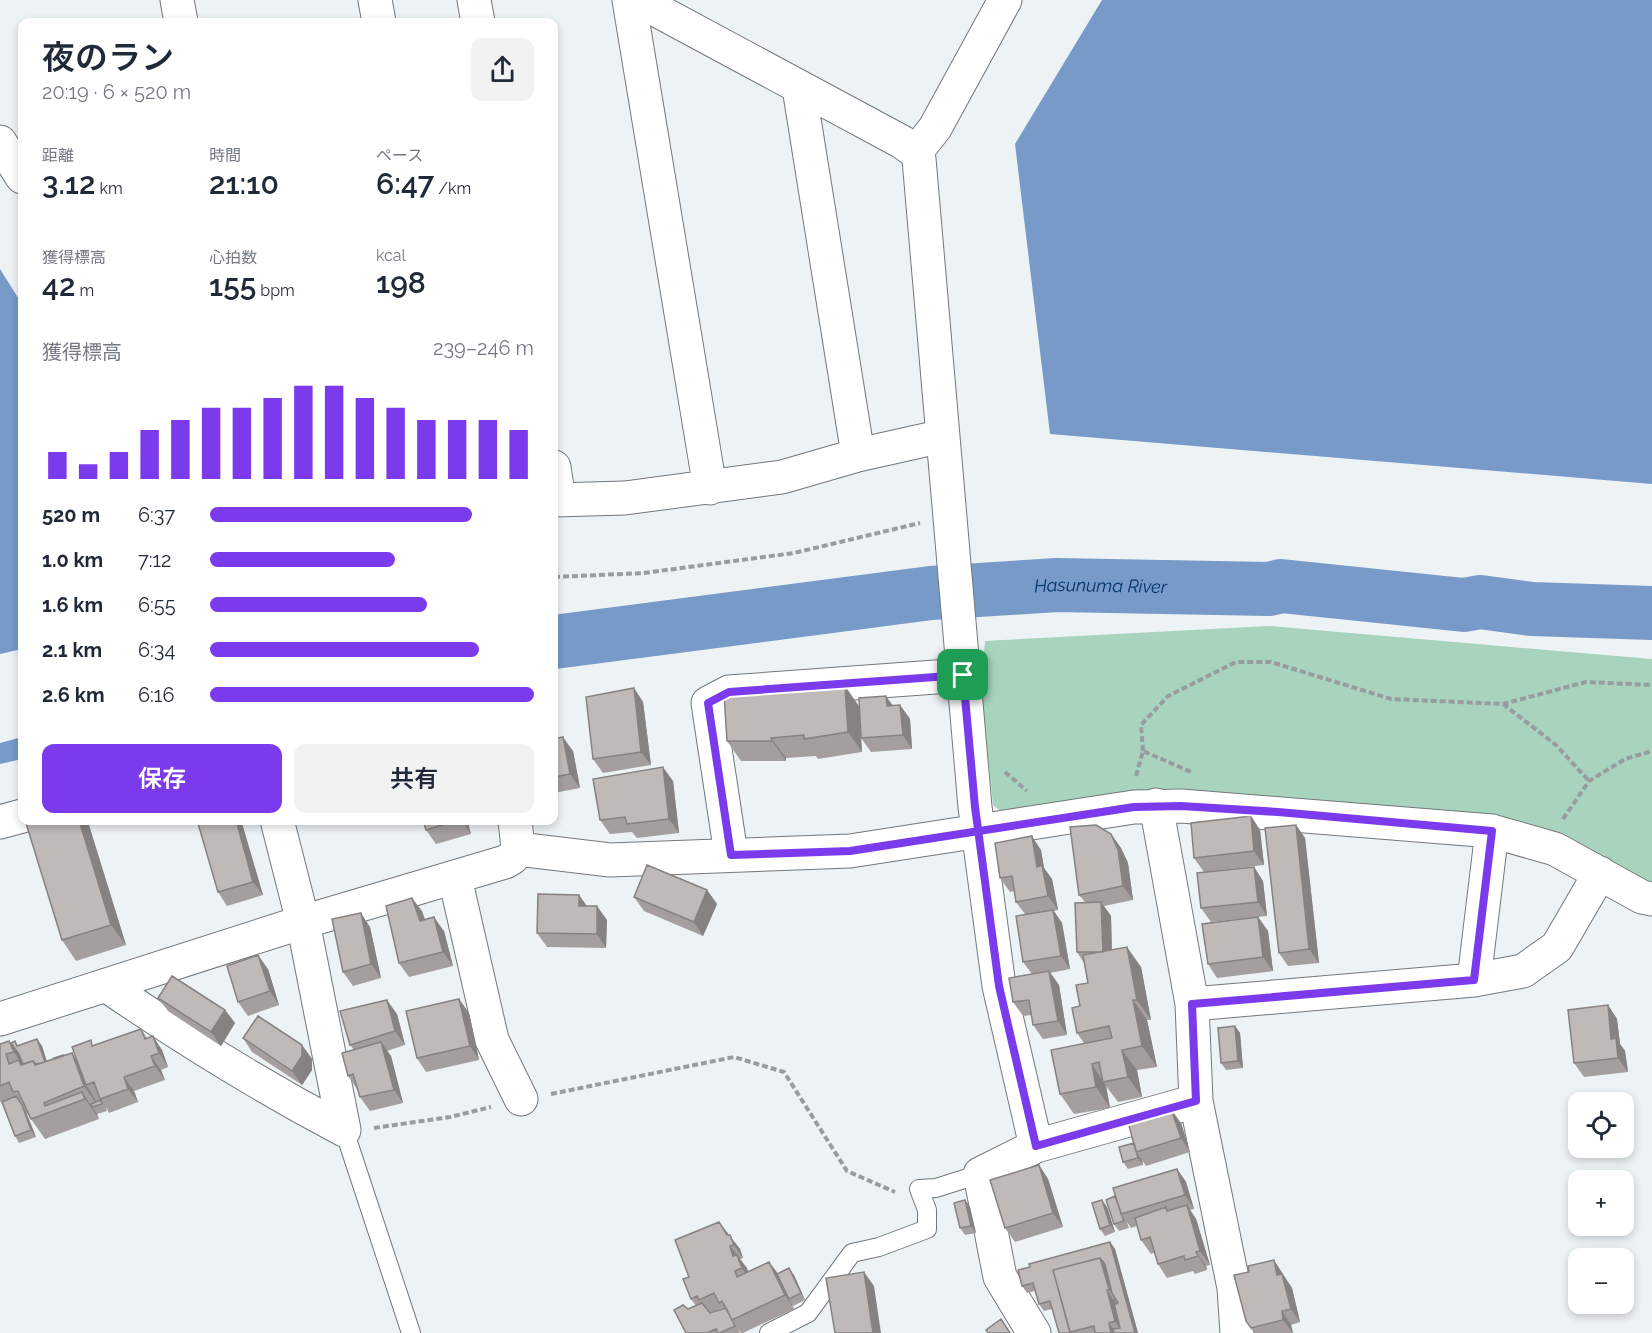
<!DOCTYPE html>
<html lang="ja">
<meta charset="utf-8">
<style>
body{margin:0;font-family:Raleway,"Noto Sans JP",sans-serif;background:#f2f2f3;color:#1f2937;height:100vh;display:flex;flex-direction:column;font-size:22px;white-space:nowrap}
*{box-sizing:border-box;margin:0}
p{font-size:20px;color:#747a83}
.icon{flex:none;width:33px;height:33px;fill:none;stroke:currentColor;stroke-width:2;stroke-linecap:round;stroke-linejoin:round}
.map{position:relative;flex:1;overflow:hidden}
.side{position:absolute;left:18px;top:18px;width:540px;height:807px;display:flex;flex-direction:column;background:#fff;border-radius:12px;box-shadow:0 3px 9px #0003}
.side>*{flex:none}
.buttons{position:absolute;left:1568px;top:1092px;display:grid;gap:12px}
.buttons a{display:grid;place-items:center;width:66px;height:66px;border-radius:12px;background:#fff;box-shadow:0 3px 9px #0003;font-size:30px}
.pin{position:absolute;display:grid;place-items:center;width:51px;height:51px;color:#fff;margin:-26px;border-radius:12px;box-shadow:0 3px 9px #0006}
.round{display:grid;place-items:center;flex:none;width:63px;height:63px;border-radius:12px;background:#f2f2f3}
.head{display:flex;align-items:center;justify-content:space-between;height:102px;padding:0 24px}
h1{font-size:33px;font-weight:600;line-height:45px}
.stats{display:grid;grid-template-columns:repeat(3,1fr);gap:9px;height:102px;padding:6px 24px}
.stats div{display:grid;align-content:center}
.stats b{font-size:30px;font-weight:600}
.stats small{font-size:16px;font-weight:400}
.stats p{font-size:16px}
.chart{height:168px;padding:12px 24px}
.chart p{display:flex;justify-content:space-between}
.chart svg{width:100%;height:108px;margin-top:6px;stroke:#7c3aed;stroke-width:6}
.button{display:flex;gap:12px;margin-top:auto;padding:12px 24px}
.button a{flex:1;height:69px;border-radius:12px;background:#7c3aed;color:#fff;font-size:24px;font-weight:600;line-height:69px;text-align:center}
.button a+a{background:#f2f2f3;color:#1f2937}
ul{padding:0 24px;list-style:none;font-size:20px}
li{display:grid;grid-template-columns:96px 72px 1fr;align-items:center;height:45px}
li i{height:15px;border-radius:8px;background:#7c3aed}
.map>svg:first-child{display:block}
.green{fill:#a8d4bd}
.water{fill:#779ac8}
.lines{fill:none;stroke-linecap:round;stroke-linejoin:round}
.river{stroke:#779ac8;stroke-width:54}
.service-casing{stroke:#73777b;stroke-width:20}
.minor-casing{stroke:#73777b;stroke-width:35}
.path{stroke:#999c9f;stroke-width:4;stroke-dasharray:6 3;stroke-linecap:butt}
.service{stroke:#fff;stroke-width:18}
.minor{stroke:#fff;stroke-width:33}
.wall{fill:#a49f9e;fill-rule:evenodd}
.shaded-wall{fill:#868281}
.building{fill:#bfb9b8;stroke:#868281;stroke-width:1.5}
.route-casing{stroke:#fff;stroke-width:12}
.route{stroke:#7c3aed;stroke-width:8}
.labels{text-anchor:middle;stroke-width:4.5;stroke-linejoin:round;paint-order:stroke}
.water-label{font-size:18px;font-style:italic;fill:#01336a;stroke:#fff}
</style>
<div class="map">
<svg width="1652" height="1333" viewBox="0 0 1652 1333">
<rect width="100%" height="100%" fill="#edf2f5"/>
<path class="green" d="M 1269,626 L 1652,659 L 1652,885 L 1566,839 L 1003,813 L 993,805 L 981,688 L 985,641 Z"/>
<path class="water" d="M 1102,0 L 1652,0 L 1652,484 L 1050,434 L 1015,144 Z
M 0,269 L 22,304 L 22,649 L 0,654 Z
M 763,604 L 765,625 L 554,653 L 554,632 Z
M 22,737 L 22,759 L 0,764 L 0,743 Z"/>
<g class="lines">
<path class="river" id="s1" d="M 554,642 L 931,593 L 1057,585 L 1269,589 L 1281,586 L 1464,605 L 1480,602 L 1532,609 L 1652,613"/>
<g class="service-casing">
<path id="service" d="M 344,1130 L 411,1333
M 769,1333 L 808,1313 L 852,1253 L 879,1247 L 927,1229 L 927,1210 L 919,1189 L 936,1188 L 980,1174"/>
</g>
<g class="minor-casing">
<path id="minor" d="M 177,0 L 181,22
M 375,0 L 379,22
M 474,0 L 478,22
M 629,0 L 710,488
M 638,0 L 902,142 L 916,152 L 919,159 L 975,807 L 999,986 L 1036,1146
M 799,88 L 858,455
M 0,142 L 22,177
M 916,152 L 935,128 L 1005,0
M 554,467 L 559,500
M 554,500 L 625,498 L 782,477 L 858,455 L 943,436
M 1156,805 L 1192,1004
M 277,820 L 303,922 L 344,1130
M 0,822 L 22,816
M 518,849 L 610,860 L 850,851 L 1134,807 L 1181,806 L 1492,831 L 1555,849 L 1642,897 L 1652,899
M 731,854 L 708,703 L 729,692 L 963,675
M 455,878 L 492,1040 L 521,1099
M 1474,980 L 1523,971 L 1557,947 L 1600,873
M 106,985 C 183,1038 261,1086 344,1130
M 0,1019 L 303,922 L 505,862 L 512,858 L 518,849 L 515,820
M 1034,1333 L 1000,1277 L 980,1174 L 1036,1146 L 1196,1101
M 1237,1333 L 1234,1288 L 1196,1101 L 1192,1004 L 1474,980 L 1492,831"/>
</g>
<path class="path" d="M 554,577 L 644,573 L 794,553 L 920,523
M 1503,704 L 1556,745 L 1589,781
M 1143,751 L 1141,725 L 1168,696 L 1236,662 L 1271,662 L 1391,699 L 1503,704 L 1586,682 L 1652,685
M 1005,772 L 1027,791
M 1136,776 L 1143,751 L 1191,772
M 1563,819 L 1589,781 L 1625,759 L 1652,751
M 551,1094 L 734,1057 L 784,1072 L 847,1171 L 895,1192
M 374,1128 L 450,1117 L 491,1107"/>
<use href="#service" class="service"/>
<use href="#minor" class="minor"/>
</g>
<path class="wall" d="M 634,688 L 643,702 L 651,765 L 603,773 L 593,759 Z
M 900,705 L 910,719 L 912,749 L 871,752 L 861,738 Z
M 859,706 L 862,752 L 818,759 L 816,756 L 786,758 L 786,761 L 741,761 L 727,741 Z
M 554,739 L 573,751 L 580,788 L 554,793 Z
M 673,781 L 679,833 L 637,838 L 632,832 L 610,834 L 600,820 Z
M 1251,816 L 1260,830 L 1264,865 L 1204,872 L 1194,858 Z
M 197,820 L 241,820 L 263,895 L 227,906 L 218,892 Z
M 423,820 L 467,820 L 471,834 L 436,844 L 426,830 Z
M 88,822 L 126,945 L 76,961 L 62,940 Z
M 1296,825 L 1305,838 L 1319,963 L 1288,966 L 1279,953 Z
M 1111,834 L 1121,848 L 1128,863 L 1133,900 L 1104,906 L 1111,916 L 1112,949 L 1141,967 L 1151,1020 L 1147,1020 L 1157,1067 L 1137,1070 L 1142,1097 L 1118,1102 L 1106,1086 L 1110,1108 L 1074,1114 L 1060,1094 L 1084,1043 L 1077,1033 L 1080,1006 L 1088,983 L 1084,963 L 1077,952 L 1085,902 L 1079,895 Z
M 1041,850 L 1044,868 L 1052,879 L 1058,910 L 1054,911 L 1062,923 L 1070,969 L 1050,973 L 1059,985 L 1067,1035 L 1043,1039 L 1033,1025 L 1032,1015 L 1023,1016 L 1013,1002 L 1032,974 L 1023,962 L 1025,914 L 1016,902 L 1014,891 L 1010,892 L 1000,878 Z
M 1254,867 L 1263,881 L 1267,916 L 1211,922 L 1201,908 Z
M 707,890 L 717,904 L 703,936 L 644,911 L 634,897 Z
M 579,895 L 587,906 L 607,920 L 606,948 L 547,947 L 537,933 Z
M 422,911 L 425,920 L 444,931 L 453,966 L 409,977 L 399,963 Z
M 1258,917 L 1268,931 L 1273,971 L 1217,978 L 1208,964 Z
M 370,927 L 381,978 L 353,986 L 343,972 Z
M 268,969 L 279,1005 L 248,1016 L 238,1002 Z
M 158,998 L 225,1010 L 235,1023 L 221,1046 L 168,1011 Z
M 459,999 L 469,1013 L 479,1060 L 426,1072 L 417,1058 Z
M 1608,1005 L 1617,1019 L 1620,1044 L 1625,1051 L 1628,1072 L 1584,1077 L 1574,1063 Z
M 397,1014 L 405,1045 L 387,1051 L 391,1056 L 403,1103 L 370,1111 L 360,1097 L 357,1089 L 348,1076 L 354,1050 L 350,1045 Z
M 1235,1026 L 1240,1033 L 1243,1068 L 1226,1070 L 1221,1063 Z
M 141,1029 L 147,1038 L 162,1050 L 168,1067 L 161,1070 L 165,1080 L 134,1091 L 138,1102 L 109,1113 L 106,1107 L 107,1111 L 97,1114 L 99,1119 L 45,1139 L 26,1112 L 36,1137 L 19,1143 L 15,1136 L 2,1104 L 0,1101 L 0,1044 L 9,1041 L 11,1043 L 18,1046 L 37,1039 L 42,1046 L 47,1061 L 64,1056 L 77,1060 L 94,1045 Z
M 243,1038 L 302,1045 L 312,1059 L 312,1070 L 302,1085 L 252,1052 Z
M 1181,1123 L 1190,1152 L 1146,1166 L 1142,1160 L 1143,1165 L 1128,1169 L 1123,1162 L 1134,1143 Z
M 1039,1165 L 1048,1179 L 1063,1227 L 1015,1242 L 1005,1228 Z
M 1177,1169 L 1186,1182 L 1194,1209 L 1190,1210 L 1196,1219 L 1210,1265 L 1206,1266 L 1207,1270 L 1195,1274 L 1193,1271 L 1167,1278 L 1158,1264 L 1154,1253 L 1151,1254 L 1141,1240 L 1137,1226 L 1131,1228 L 1127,1222 L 1129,1228 L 1119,1231 L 1114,1224 L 1117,1198 Z
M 965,1200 L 970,1207 L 976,1233 L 965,1235 L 960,1228 Z
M 1102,1200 L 1107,1207 L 1115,1232 L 1105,1236 L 1100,1229 Z
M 719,1222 L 740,1249 L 743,1258 L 740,1259 L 748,1272 L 769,1262 L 778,1274 L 794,1275 L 805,1300 L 793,1306 L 792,1305 L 794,1309 L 743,1333 L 741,1333 L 738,1329 L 740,1333 L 686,1333 L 688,1309 L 696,1306 L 691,1299 ZM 722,1308 L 723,1309 L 710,1313 Z
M 1110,1242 L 1115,1249 L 1138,1333 L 1059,1333 L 1052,1309 L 1044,1311 L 1039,1304 L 1035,1291 L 1027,1293 L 1022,1286 Z
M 1283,1274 L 1284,1277 L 1292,1288 L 1300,1322 L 1291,1325 L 1293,1333 L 1254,1333 L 1246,1321 Z"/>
<path class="shaded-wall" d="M 845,686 L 859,706 L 862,752 L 848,732 Z
M 634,688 L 643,702 L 651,765 L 641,752 Z
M 886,696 L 896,710 L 887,706 Z
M 900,705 L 910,719 L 912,749 L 903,735 Z
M 563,737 L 573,751 L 580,788 L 570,774 Z
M 771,738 L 786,758 L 786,761 L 772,741 Z
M 663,767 L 673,781 L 679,833 L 669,819 Z
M 1251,816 L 1260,830 L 1264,865 L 1254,851 Z
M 79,820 L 87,820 L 88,822 L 126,945 L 111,925 Z
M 236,820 L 241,820 L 263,895 L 253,882 Z
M 462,820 L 467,820 L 471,834 Z
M 1296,825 L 1305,838 L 1319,963 L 1309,949 Z
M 1111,834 L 1121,848 L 1128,863 L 1133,900 L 1123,886 Z
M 1032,836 L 1041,850 L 1044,868 L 1052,879 L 1058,910 L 1048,896 L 1037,867 Z
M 1254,867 L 1263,881 L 1267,916 L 1258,902 Z
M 707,890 L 717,904 L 703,936 L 694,922 Z
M 579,895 L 588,908 L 579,906 Z
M 412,898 L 422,911 L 430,935 L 420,921 Z
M 1101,902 L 1111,916 L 1112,965 L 1103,952 Z
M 597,906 L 607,920 L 606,948 L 597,934 Z
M 1053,910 L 1062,923 L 1070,969 L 1061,956 Z
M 361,913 L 370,927 L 381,978 L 371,964 Z
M 434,917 L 444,931 L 453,966 L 443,952 Z
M 1258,917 L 1268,931 L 1273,971 L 1263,957 Z
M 1127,947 L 1141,967 L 1151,1020 L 1137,1000 Z
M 258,955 L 268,969 L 279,1005 L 270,991 Z
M 1049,971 L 1059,985 L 1067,1035 L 1058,1021 Z
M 459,999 L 469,1013 L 479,1060 L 470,1046 Z
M 387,1000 L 397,1014 L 405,1045 L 395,1031 Z
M 1133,1000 L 1147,1020 L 1157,1067 L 1142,1046 Z
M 1608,1005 L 1617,1019 L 1620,1044 L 1625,1051 L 1628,1072 L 1618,1058 L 1611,1039 Z
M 225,1010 L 235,1023 L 221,1046 L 211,1032 Z
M 1235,1026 L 1240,1033 L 1243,1068 L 1238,1061 Z
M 153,1036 L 162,1050 L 168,1067 L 159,1053 Z
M 37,1039 L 42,1046 L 49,1069 L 45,1062 Z
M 9,1041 L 24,1061 L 28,1072 L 21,1065 L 19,1060 L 14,1052 Z
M 381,1042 L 391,1056 L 403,1103 L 394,1090 Z
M 302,1045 L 312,1059 L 312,1070 L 302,1085 L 292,1071 Z
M 1122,1050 L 1137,1070 L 1142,1097 L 1128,1077 Z
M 72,1053 L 86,1074 L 86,1085 L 95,1099 L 98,1106 L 84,1086 Z
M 151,1056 L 161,1070 L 165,1080 L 155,1066 Z
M 1092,1064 L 1106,1086 L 1110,1108 L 1096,1087 Z
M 124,1077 L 134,1091 L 138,1102 L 128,1089 Z
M 82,1092 L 97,1114 L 99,1119 L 85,1099 Z
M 22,1105 L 26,1112 L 36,1137 L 31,1130 Z
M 1171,1109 L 1181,1123 L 1190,1152 L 1181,1138 Z
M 1137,1153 L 1142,1160 L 1143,1165 L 1138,1158 Z
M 1039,1165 L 1048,1179 L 1063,1227 L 1053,1213 Z
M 1177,1169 L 1186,1182 L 1194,1209 L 1185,1195 Z
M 965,1200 L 970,1207 L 976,1233 L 971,1226 Z
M 1102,1200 L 1107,1207 L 1115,1232 L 1110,1225 Z
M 1187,1205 L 1196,1219 L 1210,1265 L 1200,1251 Z
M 719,1222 L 740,1249 L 743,1258 L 727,1235 Z
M 1110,1242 L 1115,1249 L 1138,1333 L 1135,1333 Z
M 730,1246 L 747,1268 L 752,1282 L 733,1256 Z
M 1196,1252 L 1206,1266 L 1207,1270 L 1198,1256 Z
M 1100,1258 L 1110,1271 L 1118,1303 L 1109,1289 Z
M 1274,1260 L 1292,1288 L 1300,1322 L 1291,1309 L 1277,1275 Z
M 769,1262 L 779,1275 L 789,1299 L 794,1309 L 785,1295 Z
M 789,1268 L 794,1275 L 805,1300 L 801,1293 Z
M 864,1272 L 874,1286 L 881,1333 L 873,1333 Z
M 1107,1290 L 1116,1304 L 1123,1333 L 1115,1321 Z
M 1282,1311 L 1291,1325 L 1293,1333 L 1283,1320 Z
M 1109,1323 L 1116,1333 L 1111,1333 Z"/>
<path class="building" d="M 845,686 L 848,732 L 804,739 L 804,735 L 771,738 L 772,741 L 727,741 L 724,695 Z
M 634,688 L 641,752 L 593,759 L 586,697 Z
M 886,696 L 887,706 L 900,705 L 903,735 L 861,738 L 859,698 Z
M 563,737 L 570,774 L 554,777 L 554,739 Z
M 663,767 L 669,819 L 627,824 L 625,817 L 600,820 L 593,779 Z
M 1251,816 L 1254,851 L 1194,858 L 1191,823 Z
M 25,820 L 79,820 L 111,925 L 62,940 Z
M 197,820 L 236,820 L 253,882 L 218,892 Z
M 423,820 L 459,820 L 426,830 Z
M 1096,825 L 1111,834 L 1118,850 L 1123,886 L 1079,895 L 1070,827 Z
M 1296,825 L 1309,949 L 1279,953 L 1265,828 Z
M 1032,836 L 1037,867 L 1042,865 L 1048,896 L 1016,902 L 1012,876 L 1000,878 L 995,843 Z
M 647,865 L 707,890 L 694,922 L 634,897 Z
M 1254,867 L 1258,902 L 1201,908 L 1197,873 Z
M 538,894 L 579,895 L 579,906 L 597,906 L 597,934 L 537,933 Z
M 412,898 L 420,921 L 434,917 L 443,952 L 399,963 L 386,906 Z
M 1101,902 L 1103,952 L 1077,952 L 1075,903 Z
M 1053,910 L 1061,956 L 1023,962 L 1016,916 Z
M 361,913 L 371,964 L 343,972 L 332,919 Z
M 1258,917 L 1263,957 L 1208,964 L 1202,924 Z
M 1127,947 L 1137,1000 L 1133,1000 L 1142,1046 L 1122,1050 L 1128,1077 L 1103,1082 L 1099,1062 L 1092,1064 L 1096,1087 L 1060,1094 L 1051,1050 L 1112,1038 L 1109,1026 L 1077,1033 L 1072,1008 L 1080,1006 L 1076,985 L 1088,983 L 1083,955 Z
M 258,955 L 270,991 L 238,1002 L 227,966 Z
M 1049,971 L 1058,1021 L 1033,1025 L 1029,1000 L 1013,1002 L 1009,978 Z
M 172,976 L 225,1010 L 211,1032 L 158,998 Z
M 459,999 L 470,1046 L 417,1058 L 406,1011 Z
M 387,1000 L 395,1031 L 350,1045 L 340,1011 Z
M 1608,1005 L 1611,1039 L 1616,1038 L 1618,1058 L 1574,1063 L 1568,1010 Z
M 258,1016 L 302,1045 L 302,1056 L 292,1071 L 243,1038 Z
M 1235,1026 L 1238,1061 L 1221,1063 L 1218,1028 Z
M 141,1029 L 145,1039 L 153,1036 L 159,1053 L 151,1056 L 155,1066 L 124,1077 L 128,1089 L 100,1099 L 94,1082 L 86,1085 L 72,1047 L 91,1040 L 92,1046 Z
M 37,1039 L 45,1062 L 36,1064 L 33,1061 L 23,1064 L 19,1054 L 11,1043 L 15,1041 L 17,1046 Z
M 9,1041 L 14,1052 L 6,1054 L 9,1064 L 19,1060 L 21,1065 L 33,1061 L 35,1065 L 72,1053 L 84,1086 L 44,1103 L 45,1106 L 82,1092 L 85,1099 L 31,1119 L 18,1091 L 13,1092 L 9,1082 L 0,1086 L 0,1044 Z
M 381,1042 L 394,1090 L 360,1097 L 353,1074 L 348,1076 L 342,1053 Z
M 63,1055 L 63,1056 L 55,1059 L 54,1058 Z
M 16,1096 L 22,1105 L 31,1130 L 15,1136 L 2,1102 Z
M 101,1100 L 102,1104 L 92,1107 L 91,1104 Z
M 1171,1109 L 1181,1138 L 1136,1152 L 1128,1122 Z
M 1134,1143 L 1138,1158 L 1123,1162 L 1119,1147 Z
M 1039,1165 L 1053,1213 L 1005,1228 L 990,1180 Z
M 1177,1169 L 1185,1195 L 1121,1214 L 1113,1188 Z
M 1115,1196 L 1124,1221 L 1114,1224 L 1106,1200 Z
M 965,1200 L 971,1226 L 960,1228 L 954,1203 Z
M 1102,1200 L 1110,1225 L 1100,1229 L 1092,1203 Z
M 1187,1205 L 1200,1251 L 1196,1252 L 1198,1256 L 1185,1260 L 1184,1256 L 1158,1264 L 1150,1237 L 1141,1240 L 1135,1218 L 1166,1207 L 1167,1211 Z
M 719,1222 L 727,1235 L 730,1235 L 734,1245 L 730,1246 L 733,1256 L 737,1255 L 742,1268 L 735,1271 L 737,1277 L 769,1262 L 785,1295 L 732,1320 L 722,1301 L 719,1303 L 714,1293 L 699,1300 L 697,1296 L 691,1299 L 683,1279 L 689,1277 L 675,1240 Z
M 1110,1242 L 1135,1333 L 1114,1333 L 1113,1329 L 1120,1328 L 1113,1299 L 1116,1304 L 1118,1303 L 1112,1293 L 1105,1264 L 1100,1258 L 1053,1270 L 1070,1333 L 1059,1333 L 1050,1301 L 1039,1304 L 1033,1283 L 1022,1286 L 1018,1270 L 1030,1267 L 1029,1264 Z
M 1100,1258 L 1109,1289 L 1107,1290 L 1115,1321 L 1109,1323 L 1111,1333 L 1095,1333 L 1094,1326 L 1070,1332 L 1053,1270 Z
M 1274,1260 L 1277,1275 L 1282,1274 L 1291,1309 L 1282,1311 L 1283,1320 L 1251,1328 L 1246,1321 L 1234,1275 L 1249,1272 L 1248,1266 Z
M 789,1268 L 801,1293 L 789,1299 L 777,1274 Z
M 864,1272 L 873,1333 L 835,1333 L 826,1278 Z
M 702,1303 L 710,1313 L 726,1308 L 735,1326 L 720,1333 L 718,1333 L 716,1329 L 707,1333 L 686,1333 L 674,1310 L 683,1305 L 688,1309 Z
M 1001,1319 L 1010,1333 L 988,1333 L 986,1330 Z"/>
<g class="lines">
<g class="route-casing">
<path id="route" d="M 963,675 L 975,807 L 999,986 L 1036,1146 L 1196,1101 L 1192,1004 L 1474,980 L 1492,831 L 1278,812 L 1181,806 L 1134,807 L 850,851 L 731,855 L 708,703 L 729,692 L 963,675"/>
</g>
<use href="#route" class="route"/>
</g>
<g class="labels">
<g class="water-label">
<text dy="6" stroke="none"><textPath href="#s1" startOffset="550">Hasunuma River</textPath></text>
</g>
</g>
</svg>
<div class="buttons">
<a><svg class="icon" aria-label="locate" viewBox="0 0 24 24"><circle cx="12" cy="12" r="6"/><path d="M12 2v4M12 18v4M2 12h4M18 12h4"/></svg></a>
<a>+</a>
<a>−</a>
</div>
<div class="pin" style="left:963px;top:675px;background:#1e9e55"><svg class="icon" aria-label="arrive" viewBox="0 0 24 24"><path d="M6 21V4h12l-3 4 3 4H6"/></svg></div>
<section class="side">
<div class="head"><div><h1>夜のラン</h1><p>20:19 · 6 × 520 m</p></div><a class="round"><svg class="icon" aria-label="share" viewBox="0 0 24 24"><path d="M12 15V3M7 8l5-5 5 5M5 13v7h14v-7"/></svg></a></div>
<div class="stats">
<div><p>距離</p><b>3.12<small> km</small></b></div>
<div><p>時間</p><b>21:10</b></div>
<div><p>ペース</p><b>6:47<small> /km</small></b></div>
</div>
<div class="stats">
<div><p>獲得標高</p><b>42<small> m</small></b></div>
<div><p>心拍数</p><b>155<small> bpm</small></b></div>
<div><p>kcal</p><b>198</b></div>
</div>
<div class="chart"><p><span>獲得標高</span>239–246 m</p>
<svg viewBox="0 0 160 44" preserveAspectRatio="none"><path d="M5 44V33M15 44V38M25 44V33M35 44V24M45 44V20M55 44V15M65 44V15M75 44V11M85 44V6M95 44V6M105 44V11M115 44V15M125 44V20M135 44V20M145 44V20M155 44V24"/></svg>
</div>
<ul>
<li><b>520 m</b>6:37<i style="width:81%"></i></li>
<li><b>1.0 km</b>7:12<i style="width:57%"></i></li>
<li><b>1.6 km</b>6:55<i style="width:67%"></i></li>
<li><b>2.1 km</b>6:34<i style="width:83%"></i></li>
<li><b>2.6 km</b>6:16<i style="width:100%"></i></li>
</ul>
<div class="button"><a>保存</a><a>共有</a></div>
</section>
</div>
